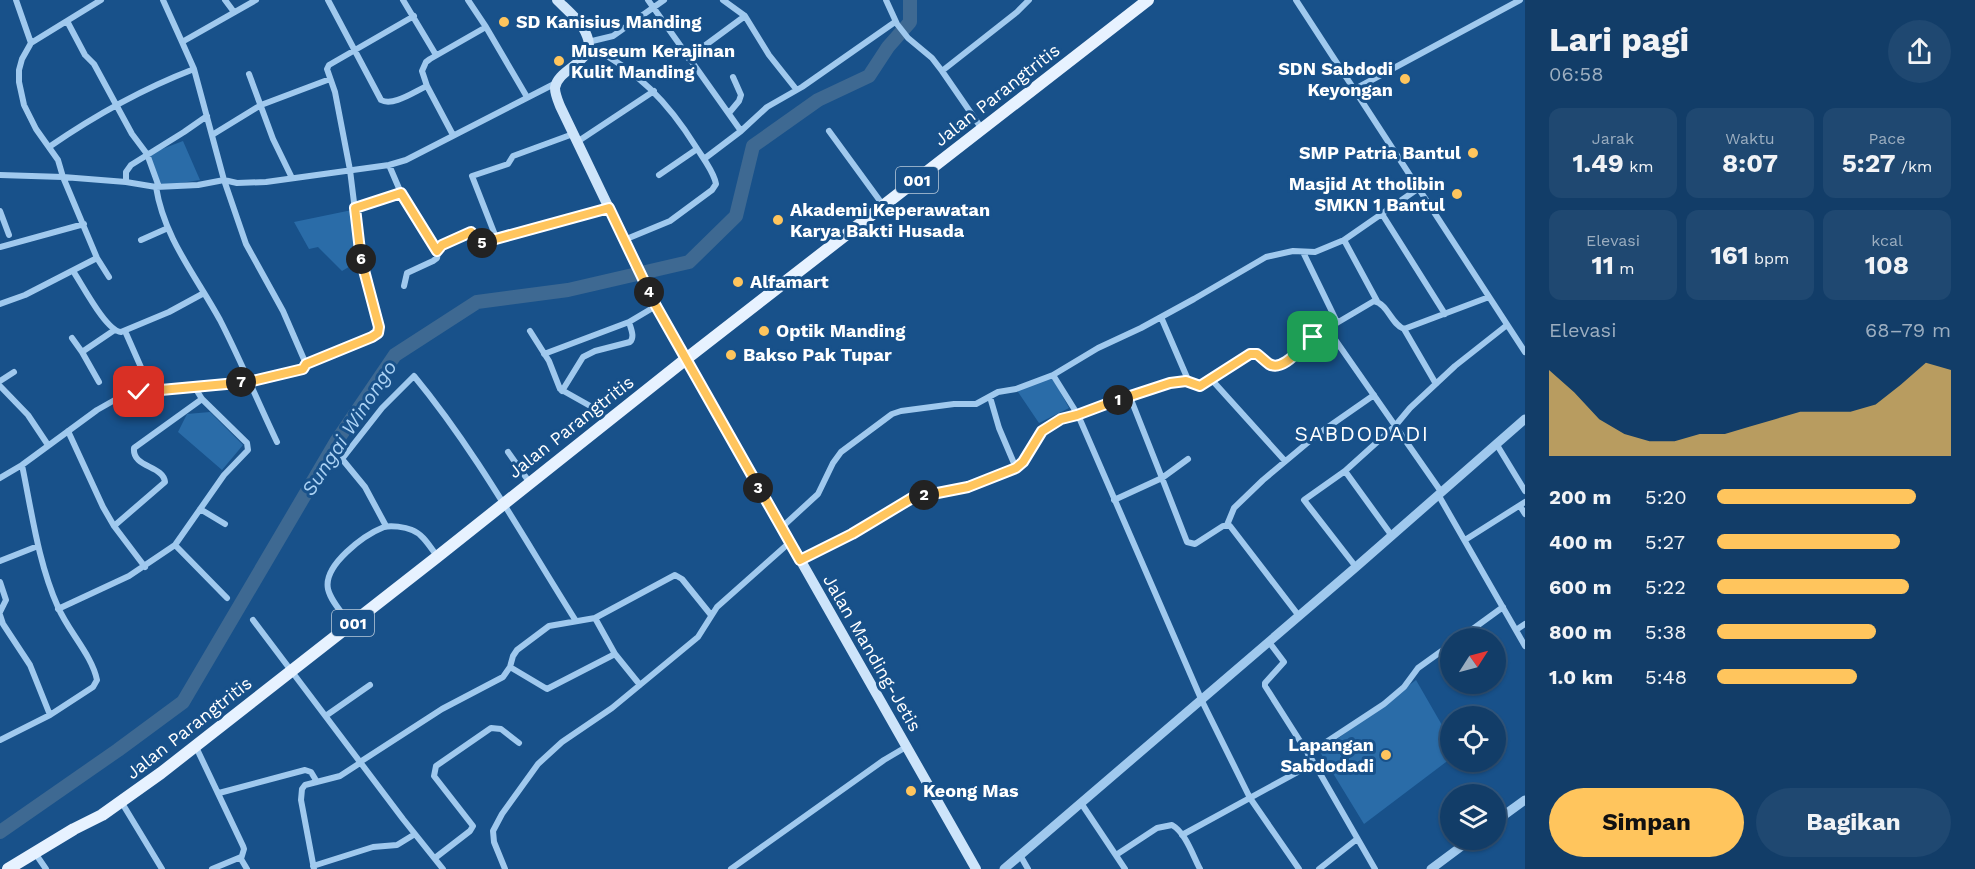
<!DOCTYPE html>
<html lang="id">
<meta charset="utf-8">
<style>
body{margin:0;font-family:"Work Sans",sans-serif;background:#1f4871;color:#f1f3f6;height:100vh;display:flex;flex-direction:column;font-size:22px;white-space:nowrap}
*{box-sizing:border-box;margin:0}
p{font-size:20px;color:#9caec0}
.icon{flex:none;width:33px;height:33px;fill:none;stroke:currentColor;stroke-width:2;stroke-linecap:round;stroke-linejoin:round}
.map{position:relative;flex:1;overflow:hidden}
.drawer{display:flex;flex-direction:column;background:#123d68;width:450px}
.drawer>*{flex:none}
.needle{width:39px;rotate:54deg}
.controls{position:absolute;left:1440px;top:628px;display:grid;gap:12px}
.controls a{display:grid;place-items:center;width:66px;height:66px;border-radius:50%;background:#123d68;box-shadow:0 2px 4px #0004,0 0 0 2px #31567c;font-size:30px}
.pin{position:absolute;display:grid;place-items:center;width:51px;height:51px;color:#fff;margin:-26px;border-radius:12px;box-shadow:0 3px 9px #0006}
.km{position:absolute;width:30px;height:30px;margin:-15px;border-radius:50%;background:#222;color:#fff;font-size:16px;line-height:30px;text-align:center}
.round{display:grid;place-items:center;flex:none;width:63px;height:63px;border-radius:32px;background:#1f4871}
.summary{display:flex;align-items:center;justify-content:space-between;height:102px;padding:0 24px}
h1{font-size:33px;font-weight:700;line-height:45px}
.metrics{display:grid;grid-template-columns:repeat(3,1fr);gap:9px;height:102px;padding:6px 24px}
.metrics div{display:grid;align-content:center;border-radius:12px;background:#1f4871;text-align:center}
.metrics b{font-size:26px;font-weight:700}
.metrics small{font-size:16px;font-weight:400}
.metrics p{font-size:16px}
.chart{height:168px;padding:12px 24px}
.chart p{display:flex;justify-content:space-between}
.chart svg{width:100%;height:108px;margin-top:6px;fill:#ffc55d;opacity:.7}
.button{display:flex;gap:12px;margin-top:auto;padding:12px 24px}
.button a{flex:1;height:69px;border-radius:36px;background:#ffc55d;color:#111;font-size:24px;font-weight:700;line-height:69px;text-align:center}
.button a+a{background:#1f4871;color:#f1f3f6}
ul{padding:0 24px;list-style:none;font-size:20px}
li{display:grid;grid-template-columns:96px 72px 1fr;align-items:center;height:45px}
li i{height:15px;border-radius:8px;background:#ffc55d}
main{display:flex;flex:1;min-height:0}
.map>svg:first-child{display:block}
.green{fill:#2a6ca8}
.lines{fill:none;stroke-linecap:round;stroke-linejoin:round}
.river{stroke:#3e6992;stroke-width:14}
.minor{stroke:#a0c9ee;stroke-width:6}
.tertiary{stroke:#a0c9ee;stroke-width:9}
.secondary{stroke:#cde4fa;stroke-width:10}
.primary{stroke:#e7f2ff;stroke-width:12}
.route-casing{stroke:#fff;stroke-width:12}
.route{stroke:#ffc55d;stroke-width:8}
.poi-dot{fill:#ffc55d;stroke:#18518a;stroke-width:2}
.labels{text-anchor:middle;stroke-width:6;stroke-linejoin:round;paint-order:stroke}
.shield{fill:#18518a;stroke:#bacbdc;stroke-width:1.5}
.shield-label{font-size:16px;font-weight:bold;fill:#fff}
.poi-label{font-size:18px;font-weight:bold;fill:#fff;stroke:#18518a;text-anchor:start}
.street-label{font-size:18px;fill:#fff;stroke:#18518a}
.water-label{font-size:20px;font-style:italic;fill:#acd3f5;stroke:#18518a}
.quarter-label{font-size:21px;letter-spacing:1.5px;fill:#fff;stroke:#18518a}
</style>
<main>
<div class="map">
<svg width="1525" height="869" viewBox="0 0 1525 869">
<rect width="100%" height="100%" fill="#18518a"/>
<path class="green" d="M 183,141 L 200,180 L 161,186 L 149,154 Z
M 352,210 L 359,261 L 342,271 L 318,247 L 309,249 L 294,222 Z
M 1052,377 L 1069,408 L 1039,423 L 1016,389 Z
M 210,412 L 243,445 L 222,470 L 178,432 L 187,414 Z
M 1416,680 L 1450,739 L 1450,759 L 1364,824 L 1320,752 Z"/>
<g class="lines">
<path class="river" d="M 0,832 L 118,750 L 183,702 L 336,442 L 395,355 L 477,302 L 568,290 L 689,262 L 736,216 L 753,146 L 818,100 L 869,76 L 888,47 L 910,22 L 910,0"/>
<path class="minor" d="M 16,0 L 31,43 L 22,59 L 19,70 L 19,82 L 24,105 L 36,129 L 58,160 L 63,177 L 97,258 L 109,277
M 163,0 L 182,42
M 225,0 L 234,12
M 256,0 L 182,42 L 194,69 L 224,180 L 246,244 L 283,311 L 306,364
M 328,0 L 381,100 C 393,107 415,91 427,86
M 403,0 L 436,55
M 648,0 L 741,131
M 723,0 L 745,16 L 769,55 L 796,89
M 886,0 L 897,24 L 908,38 L 932,58 L 942,71 L 982,129
M 1296,0 L 1525,352
M 67,21 L 85,55 L 94,64 L 132,134 L 147,154 L 159,187
M 486,27 L 527,97
M 588,42 L 613,36 L 664,0
M 31,43 L 101,0
M 589,46 C 637,70 668,102 696,147 C 703,158 711,168 715,180 L 716,184 L 712,190 L 670,221 L 624,240
M 688,58 L 745,16
M 942,71 L 1017,12 L 1029,0
M 249,74 L 273,139 L 292,178
M 1355,89 L 1520,0
M 729,113 L 739,101 L 741,95 L 733,77
M 829,131 L 883,205
M 212,135 L 261,105 L 330,79
M 453,135 L 427,86 L 422,71 L 426,62 L 430,59 L 486,27 L 468,0
M 577,142 L 654,91
M 49,147 C 94,116 142,89 194,69
M 704,159 L 741,131 L 767,107 L 802,87 L 895,22
M 389,165 L 401,193 L 437,251
M 0,175 L 63,177 L 126,182 L 156,187 L 198,185 L 224,180 L 237,183 L 266,182 L 389,165 L 406,160 L 556,83
M 659,175 L 697,149
M 126,182 L 126,172 L 131,165 L 184,132 L 207,116
M 156,187 C 164,238 196,276 220,320 C 240,359 258,402 277,442
M 355,208 L 401,193
M 0,211 L 9,235
M 1382,214 L 1445,314
M 141,240 L 168,228
M 497,240 L 472,176 L 508,164 L 513,156 L 573,134
M 1344,240 L 1377,301
M 0,247 L 84,224
M 1303,252 L 1337,322
M 73,271 C 82,284 106,331 121,332 L 169,312 L 204,293
M 404,286 L 407,273 L 433,261 L 437,258 L 439,247 L 471,232 L 481,243 L 609,208
M 0,304 L 25,295 L 97,258
M 1161,317 L 1189,382
M 1327,328 L 1442,493
M 1404,329 L 1436,384
M 125,331 L 151,390
M 530,331 L 549,361 L 560,389 L 592,407 L 608,420
M 72,338 L 82,352
M 544,354 L 629,322
M 1053,375 L 1078,415 L 1202,701 L 1250,798 L 1299,869
M 1211,379 L 1285,461
M 0,381 L 14,372
M 99,382 L 82,352 L 113,331
M 0,386 L 28,415 L 48,445
M 562,391 L 583,357 L 595,351 L 630,342 C 635,337 631,329 629,322 L 656,306
M 990,397 L 999,428 L 1016,468
M 1130,397 L 1162,478 L 1188,459
M 68,431 L 103,507 L 114,526 L 145,567
M 1497,445 L 1525,491
M 508,452 L 530,483
M 1345,471 L 1392,536
M 0,478 L 22,465 L 97,410 L 120,397 L 151,390 L 264,380 L 303,370 L 306,364 L 372,337 L 378,333 L 379,327 L 361,259 L 350,170 L 335,92 L 327,69 L 329,65 L 414,16
M 1439,496 L 1525,646
M 1114,500 L 1162,478 L 1187,542 L 1195,544 L 1223,526 L 1230,526 L 1299,616
M 1520,506 L 1525,514
M 200,509 L 225,524
M 1227,525 L 1234,508 L 1263,480 L 1318,434 L 1374,395
M 114,526 L 165,482 C 163,465 132,468 134,448 L 202,399
M 386,526 L 365,487 L 342,459 L 382,408 L 414,376 C 476,451 524,539 576,621
M 781,528 L 818,494 L 833,463 L 841,452 L 892,414 L 901,411 L 954,404 L 976,404 L 998,392 L 1016,389 L 1053,375 L 1098,348 L 1141,328 L 1194,299 L 1266,257 L 1293,251 L 1315,252 L 1344,240 L 1419,188
M 1465,540 L 1525,502
M 175,545 L 227,598
M 800,560 L 852,534 L 907,500 L 918,496 L 975,485 L 1016,468 L 1023,462 L 1042,431 L 1061,419 L 1078,415 L 1109,403 L 1170,383 L 1186,381 L 1200,386 L 1250,354 L 1257,354 L 1268,364 L 1278,365 L 1295,355 L 1313,337 L 1374,301 C 1388,304 1391,324 1404,329 L 1489,297
M 0,561 L 38,546
M 1356,567 L 1304,500 L 1345,471 L 1395,426 L 1410,408 L 1455,366 L 1507,325
M 0,582 L 6,600 L 0,612
M 58,609 L 129,576 L 175,545 L 224,475 L 248,450 L 247,443 L 202,399 L 194,386
M 0,615 L 3,624 L 30,665 L 50,715
M 595,618 L 615,654 L 640,685
M 253,620 L 403,819 L 443,869
M 351,625 C 344,615 331,602 328,589 C 323,565 364,535 384,527 C 391,525 405,527 412,530 C 423,534 430,547 437,556
M 1516,630 L 1525,624
M 1459,639 L 1503,607
M 1269,642 L 1284,662 L 1265,683 L 1265,686 L 1314,763 L 1375,869
M 510,667 L 547,689 L 615,654
M 327,715 L 370,685
M 0,740 L 50,715 L 93,687 L 97,680 C 92,655 68,631 58,607 C 38,562 32,513 22,465
M 196,747 L 243,846 L 244,849 L 241,859 L 247,869
M 1308,754 L 1384,704 L 1404,687 L 1418,668 L 1450,645
M 360,762 L 442,709 L 503,677 L 510,667 L 513,656 L 517,650 L 549,626 L 595,618 L 675,575 L 682,579 L 711,615
M 219,793 L 305,770 L 311,772 L 317,782
M 122,803 L 162,869
M 1081,803 L 1125,869
M 1182,835 L 1314,763
M 35,853 L 46,869
M 1020,855 L 1028,869
M 1116,855 L 1157,828 L 1172,825 C 1186,833 1193,856 1200,869
M 435,858 L 470,831 L 473,826 L 434,776 L 436,766 L 491,728 L 501,729 L 519,743
M 313,866 L 373,847 L 397,845 L 415,834
M 212,869 L 241,857
M 314,869 L 301,800 L 302,789 L 305,785 L 340,776 L 360,763
M 505,869 L 494,842 L 493,831 L 502,814 L 538,764 L 562,742 L 612,708 L 698,637 L 717,607 L 789,543
M 731,869 L 884,760 L 906,747
M 1319,869 L 1357,839"/>
<path class="tertiary" d="M 1496,821 L 1525,800
M 1004,869 L 1356,567 L 1525,419
M 1431,869 L 1470,840"/>
<path class="secondary" d="M 557,0 C 567,10 582,22 587,36 C 598,62 557,68 555,88 C 555,94 558,101 560,106 L 656,306 L 976,869"/>
<path class="primary" d="M 8,869 L 74,829 L 102,815 L 161,773 L 437,557 L 686,359 L 1148,0"/>
</g>
<g class="lines">
<g class="route-casing">
<path id="route" d="M 139,392 L 248,382 L 303,369 L 306,364 L 372,337 L 378,333 L 379,327 L 361,259 L 355,208 L 401,193 L 437,251 L 442,245 L 471,232 L 481,243 L 609,208 L 656,306 L 800,560 L 852,534 L 912,498 L 968,487 L 1016,468 L 1023,462 L 1042,431 L 1061,419 L 1077,415 L 1109,403 L 1170,383 L 1186,381 L 1200,386 L 1250,354 L 1257,354 C 1261,357 1265,361 1269,364 C 1284,373 1303,344 1313,337"/>
</g>
<use href="#route" class="route"/>
</g>
<g class="poi-dot">
<circle cx="504" cy="22" r="6"/>
<circle cx="559" cy="61" r="6"/>
<circle cx="1405" cy="79" r="6"/>
<circle cx="1473" cy="153" r="6"/>
<circle cx="1457" cy="194" r="6"/>
<circle cx="778" cy="220" r="6"/>
<circle cx="738" cy="282" r="6"/>
<circle cx="764" cy="331" r="6"/>
<circle cx="731" cy="355" r="6"/>
<circle cx="1386" cy="755" r="6"/>
<circle cx="911" cy="791" r="6"/>
</g>
<g class="labels">
<g class="shield">
<rect x="896" y="167" width="42" height="26" rx="4.5"/>
<rect x="332" y="610" width="42" height="26" rx="4.5"/>
</g>
<g class="shield-label">
<text x="917" y="186">001</text>
<text x="353" y="629">001</text>
</g>
<g class="poi-label">
<text x="516" y="28">SD Kanisius Manding</text>
<text x="571" y="57">Museum Kerajinan<tspan x="571" dy="21">Kulit Manding</tspan></text>
<text x="1393" y="75" text-anchor="end">SDN Sabdodi<tspan x="1393" dy="21">Keyongan</tspan></text>
<text x="1461" y="159" text-anchor="end">SMP Patria Bantul</text>
<text x="1445" y="190" text-anchor="end">Masjid At tholibin<tspan x="1445" dy="21">SMKN 1 Bantul</tspan></text>
<text x="790" y="216">Akademi Keperawatan<tspan x="790" dy="21">Karya Bakti Husada</tspan></text>
<text x="750" y="288">Alfamart</text>
<text x="776" y="337">Optik Manding</text>
<text x="743" y="361">Bakso Pak Tupar</text>
<text x="1374" y="751" text-anchor="end">Lapangan<tspan x="1374" dy="21">Sabdodadi</tspan></text>
<text x="923" y="797">Keong Mas</text>
</g>
<g class="street-label">
<text transform="translate(997 95) rotate(-38)" y="6">Jalan Parangtritis</text>
<text transform="translate(571 427) rotate(-38)" y="6">Jalan Parangtritis</text>
<text transform="translate(872 653) rotate(60)" y="6">Jalan Manding-Jetis</text>
<text transform="translate(189 728) rotate(-38)" y="6">Jalan Parangtritis</text>
</g>
<g class="water-label">
<text transform="translate(349 428) rotate(-57)" y="7">Sungai Winongo</text>
</g>
<g class="quarter-label">
<text x="1362" y="441">SABDODADI</text>
</g>
</g>
</svg>
<div class="controls">
<a><svg class="needle" viewBox="-14 -14 28 28"><path d="M0-13l5 13h-10z" fill="#e53935"/><path d="M0 13l5-13h-10z" fill="#9caec0"/></svg></a>
<a><svg class="icon" aria-label="locate" viewBox="0 0 24 24"><circle cx="12" cy="12" r="6"/><path d="M12 2v4M12 18v4M2 12h4M18 12h4"/></svg></a>
<a><svg class="icon" aria-label="layers" viewBox="0 0 24 24"><path d="M12 4l9 5-9 5-9-5zM3 14l9 5 9-5"/></svg></a>
</div>
<div class="pin" style="left:1313px;top:337px;background:#1e9e55"><svg class="icon" aria-label="arrive" viewBox="0 0 24 24"><path d="M6 21V4h12l-3 4 3 4H6"/></svg></div>
<div class="pin" style="left:139px;top:392px;background:#d93025"><svg class="icon" aria-label="check" viewBox="0 0 24 24"><path d="M5 12l5 5 9-10"/></svg></div>
<b class="km" style="left:1118px;top:400px">1</b>
<b class="km" style="left:924px;top:495px">2</b>
<b class="km" style="left:758px;top:488px">3</b>
<b class="km" style="left:649px;top:292px">4</b>
<b class="km" style="left:482px;top:243px">5</b>
<b class="km" style="left:361px;top:259px">6</b>
<b class="km" style="left:241px;top:382px">7</b>
</div>
<section class="drawer">
<div class="summary"><div><h1>Lari pagi</h1><p>06:58</p></div><a class="round"><svg class="icon" aria-label="share" viewBox="0 0 24 24"><path d="M12 15V3M7 8l5-5 5 5M5 13v7h14v-7"/></svg></a></div>
<div class="metrics">
<div><p>Jarak</p><b>1.49<small> km</small></b></div>
<div><p>Waktu</p><b>8:07</b></div>
<div><p>Pace</p><b>5:27<small> /km</small></b></div>
</div>
<div class="metrics">
<div><p>Elevasi</p><b>11<small> m</small></b></div>
<div><b>161<small> bpm</small></b></div>
<div><p>kcal</p><b>108</b></div>
</div>
<div class="chart"><p><span>Elevasi</span>68–79 m</p>
<svg viewBox="0 0 160 44" preserveAspectRatio="none"><path d="M0 44V9L10 18L20 29L30 35L40 38L50 38L60 35L70 35L80 32L90 29L100 26L110 26L120 26L130 23L140 15L150 6L160 9V44z"/></svg>
</div>
<ul>
<li><b>200 m</b>5:20<i style="width:85%"></i></li>
<li><b>400 m</b>5:27<i style="width:78%"></i></li>
<li><b>600 m</b>5:22<i style="width:82%"></i></li>
<li><b>800 m</b>5:38<i style="width:68%"></i></li>
<li><b>1.0 km</b>5:48<i style="width:60%"></i></li>
</ul>
<div class="button"><a>Simpan</a><a>Bagikan</a></div>
</section>
</main>
